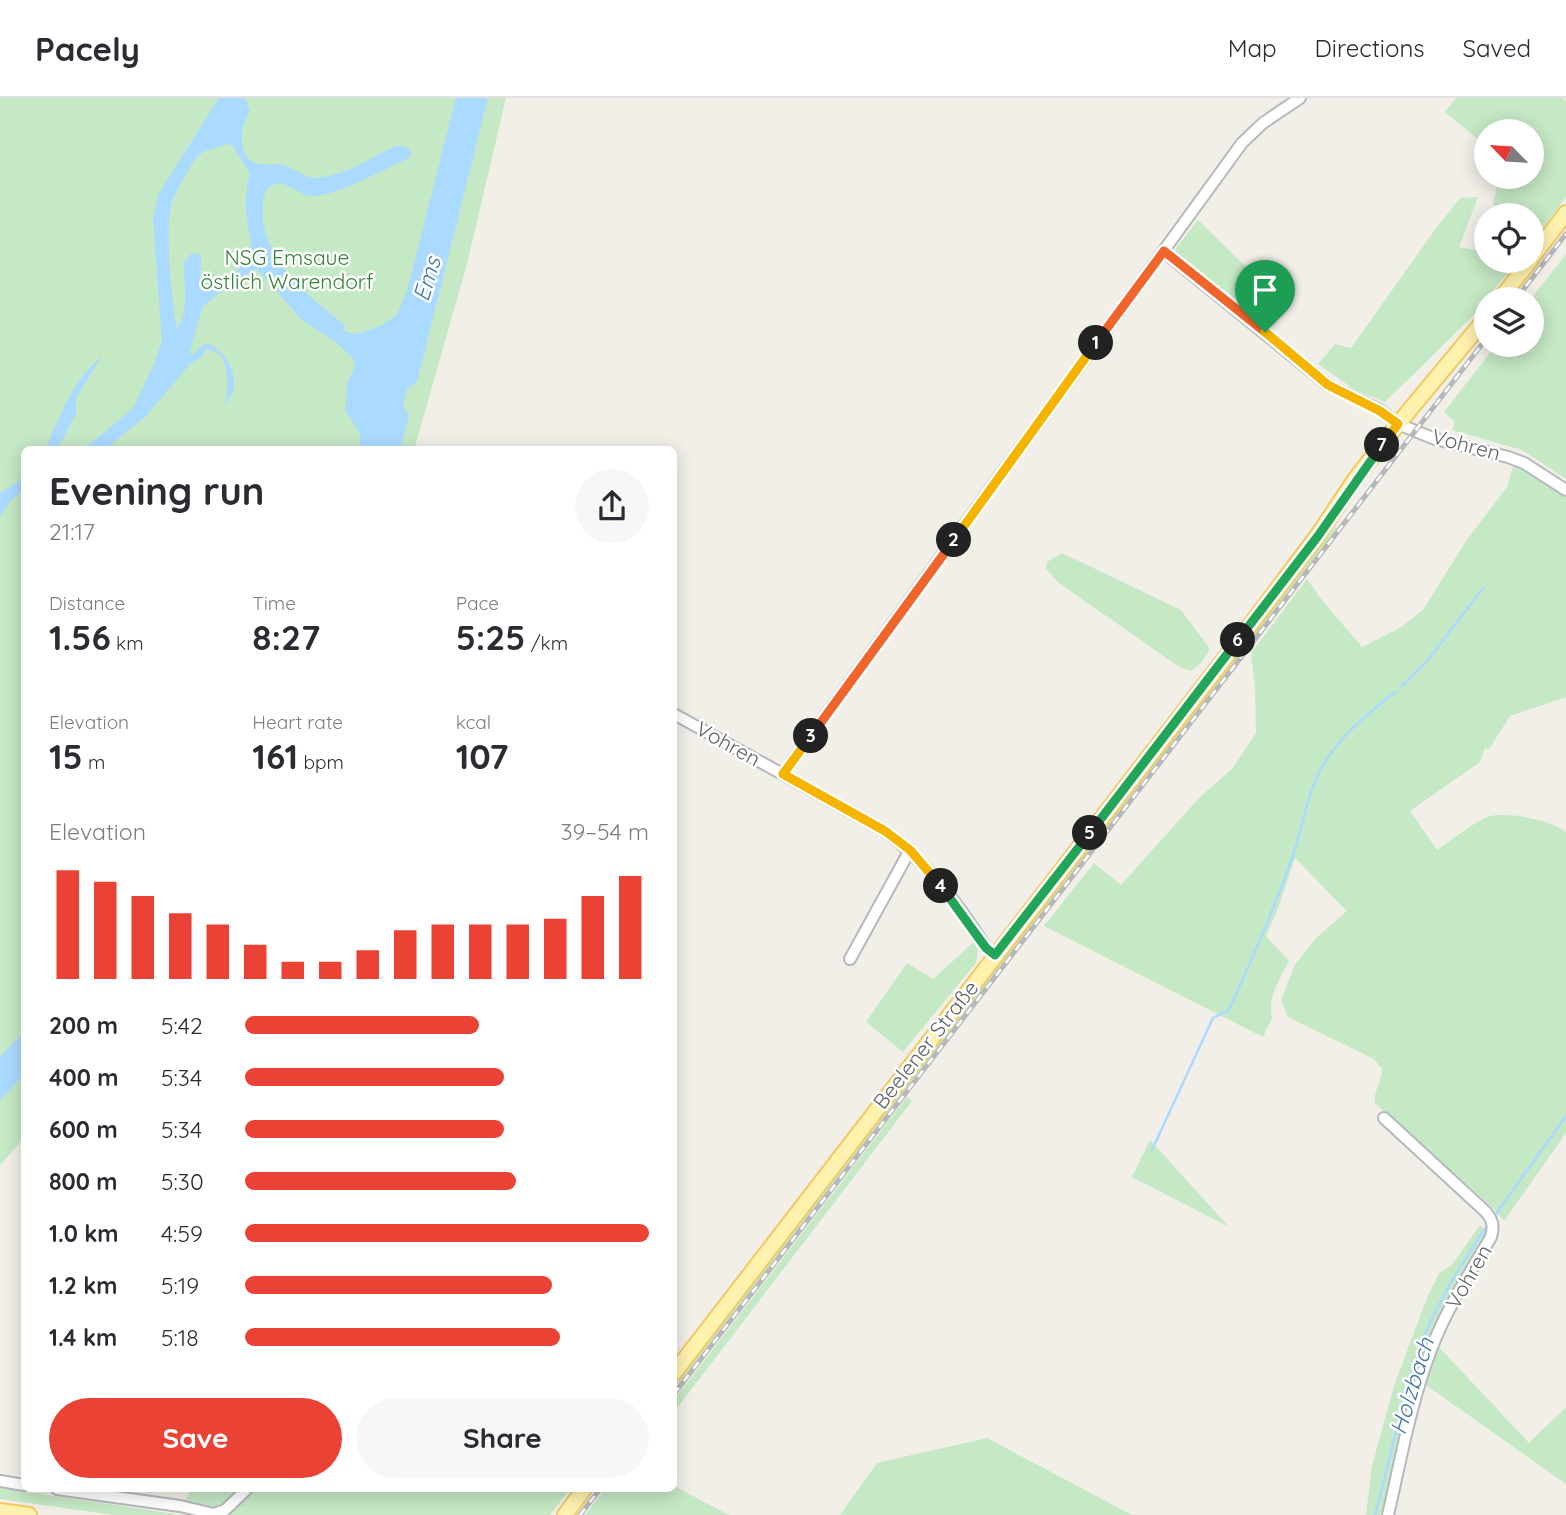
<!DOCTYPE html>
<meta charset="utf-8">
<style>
body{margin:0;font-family:Quicksand,sans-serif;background:#f7f7f7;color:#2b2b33;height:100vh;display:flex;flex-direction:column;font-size:26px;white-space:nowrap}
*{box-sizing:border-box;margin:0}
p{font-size:23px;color:#7c7c81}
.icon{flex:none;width:38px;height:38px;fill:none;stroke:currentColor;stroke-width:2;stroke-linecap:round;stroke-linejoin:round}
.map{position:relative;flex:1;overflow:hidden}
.drawer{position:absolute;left:21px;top:348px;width:656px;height:1046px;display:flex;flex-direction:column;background:#fff;border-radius:10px;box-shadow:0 4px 18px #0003}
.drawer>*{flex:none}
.needle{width:46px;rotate:295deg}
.fabs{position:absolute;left:1474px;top:21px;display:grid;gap:14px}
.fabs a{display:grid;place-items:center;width:70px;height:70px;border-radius:50%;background:#fff;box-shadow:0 4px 18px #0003;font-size:35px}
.pin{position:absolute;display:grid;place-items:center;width:60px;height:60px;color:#fff;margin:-72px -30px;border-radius:50% 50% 50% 0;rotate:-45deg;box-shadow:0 0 7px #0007}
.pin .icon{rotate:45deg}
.km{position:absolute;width:35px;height:35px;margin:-18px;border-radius:50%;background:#222;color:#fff;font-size:19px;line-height:35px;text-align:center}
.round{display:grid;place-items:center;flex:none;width:74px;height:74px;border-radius:37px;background:#f7f7f7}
.headline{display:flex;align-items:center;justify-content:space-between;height:119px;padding:0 28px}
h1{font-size:38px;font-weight:800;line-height:52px}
.stats{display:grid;grid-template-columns:repeat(3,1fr);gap:10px;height:119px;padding:7px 28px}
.stats div{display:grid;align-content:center}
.stats b{font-size:35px;font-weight:800}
.stats small{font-size:19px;font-weight:400}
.stats p{font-size:19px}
.chart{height:196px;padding:14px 28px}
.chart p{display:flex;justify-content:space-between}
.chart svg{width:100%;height:126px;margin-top:7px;stroke:#ea4335;stroke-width:6}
.cta{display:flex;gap:14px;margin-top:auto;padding:14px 28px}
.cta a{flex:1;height:80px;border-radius:42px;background:#ea4335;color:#fff;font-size:28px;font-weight:800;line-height:80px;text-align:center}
.cta a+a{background:#f7f7f7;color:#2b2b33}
ul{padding:0 28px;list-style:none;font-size:23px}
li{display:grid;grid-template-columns:112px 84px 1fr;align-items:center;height:52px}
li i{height:18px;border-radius:9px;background:#ea4335}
header{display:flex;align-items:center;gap:42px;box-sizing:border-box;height:98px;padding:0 35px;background:#fff;border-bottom:2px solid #e1e1e2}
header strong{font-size:33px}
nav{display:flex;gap:38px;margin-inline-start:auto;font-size:24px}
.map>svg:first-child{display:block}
.green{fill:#c5e8c5}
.water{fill:#aadaff;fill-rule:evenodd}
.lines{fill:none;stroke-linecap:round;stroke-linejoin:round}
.stream{stroke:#aadaff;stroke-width:2.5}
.minor-casing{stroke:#b5b8bc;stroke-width:14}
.major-casing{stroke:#f2c960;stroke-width:18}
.minor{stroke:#fff;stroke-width:10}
.major{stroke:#fff2af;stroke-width:14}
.rail-casing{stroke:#b6b7b8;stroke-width:5}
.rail{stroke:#fff;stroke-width:2.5;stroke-dasharray:8;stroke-linecap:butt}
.split-1-casing{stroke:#fff;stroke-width:14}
.split-2-casing{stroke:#fff;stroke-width:14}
.split-3-casing{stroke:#fff;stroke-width:14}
.split-4-casing{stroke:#fff;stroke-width:14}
.split-5-casing{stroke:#fff;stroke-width:14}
.split-6-casing{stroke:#fff;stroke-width:14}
.split-7-casing{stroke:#fff;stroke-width:14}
.split-8-casing{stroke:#fff;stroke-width:14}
.split-1{stroke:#f0652b;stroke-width:9}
.split-2{stroke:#f5b400;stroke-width:9}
.split-3{stroke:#f0652b;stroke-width:9}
.split-4{stroke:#f5b400;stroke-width:9}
.split-5{stroke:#22a559;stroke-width:9}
.split-6{stroke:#22a559;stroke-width:9}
.split-7{stroke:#22a559;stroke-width:9}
.split-8{stroke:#f5b400;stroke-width:9}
.labels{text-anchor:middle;stroke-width:5;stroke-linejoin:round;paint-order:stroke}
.park-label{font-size:21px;fill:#348238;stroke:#fff}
.street-label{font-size:21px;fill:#5f6368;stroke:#fff}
.water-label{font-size:23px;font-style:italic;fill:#4174aa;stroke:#fff}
</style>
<header>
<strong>Pacely</strong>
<nav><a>Map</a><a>Directions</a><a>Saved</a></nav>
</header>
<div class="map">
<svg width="1566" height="1417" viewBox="0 0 1566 1417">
<rect width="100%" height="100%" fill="#f1efe8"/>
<path class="green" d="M 0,0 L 506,0 L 467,166 L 414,352 L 24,352 L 24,1040 L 0,1067 Z
M 1456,0 L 1562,0 L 1566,3 L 1566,99 L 1531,145 L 1531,117 L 1500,117 L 1493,106 L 1498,84 L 1490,79 L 1531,79 L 1531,33 L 1486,33 L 1486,48 L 1445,14 Z
M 1478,99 L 1459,149 L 1481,153 L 1486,148 L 1486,163 L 1517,163 L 1486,201 L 1485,206 L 1385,304 L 1355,292 L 1318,266 L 1335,246 L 1351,250 L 1437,129 L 1460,100 Z
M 1198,122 L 1265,187 L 1247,212 L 1173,154 Z
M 1566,156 L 1566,381 L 1522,352 L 1452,332 L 1455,324 L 1444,314 L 1496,247 L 1531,247 L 1531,201 Z
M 1514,366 L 1566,399 L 1566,599 L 1510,618 L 1489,651 L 1485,650 L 1480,664 L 1410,713 L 1437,752 C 1450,744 1474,724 1487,719 C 1507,713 1550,722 1566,734 L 1566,1035 L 1504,1123 L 1491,1108 L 1375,1005 C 1373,994 1382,983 1382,971 L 1374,961 L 1288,919 L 1281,902 L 1295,867 L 1315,841 L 1347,813 L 1295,760 L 1277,813 L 1266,838 L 1289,863 C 1281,880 1266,900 1272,920 L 1263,939 L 1044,828 L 1094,765 L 1121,787 L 1200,699 L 1232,671 L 1256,635 L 1255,590 L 1251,555 L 1307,481 L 1321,501 L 1362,549 L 1400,530 L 1423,512 L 1466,443 L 1507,389 Z
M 1336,428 L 1337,431 L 674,1292 L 674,1286 Z
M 1062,455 L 1181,512 L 1210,551 L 1200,566 L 1191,573 L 1178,568 L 1059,485 L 1046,471 L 1047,464 Z
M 975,843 L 978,852 L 976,865 L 903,954 L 866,924 L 907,865 L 933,881 Z
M 907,999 L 912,1003 L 674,1314 L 674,1302 Z
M 1150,1042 L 1229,1129 L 1132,1079 Z
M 1480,1127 L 1488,1137 C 1474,1160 1457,1182 1446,1206 C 1414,1273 1400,1346 1382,1417 L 1366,1417 L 1372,1368 L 1394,1288 L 1427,1200 L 1439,1175 L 1452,1167 Z
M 1438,1248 L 1529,1345 L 1566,1309 L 1566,1386 L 1426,1287 Z
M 987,1340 L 1132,1417 L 840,1417 L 877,1365 Z
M 674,1388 L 729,1417 L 585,1417 L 605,1391 L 674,1391 Z
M 0,1390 L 182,1417 L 114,1417 L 0,1401 Z
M 191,1391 L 242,1391 C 216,1415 218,1413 184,1405 Z
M 252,1391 L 570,1391 L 550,1417 L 224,1417 Z"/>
<path class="water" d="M 219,0 L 245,0 L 250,13 C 240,27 235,61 259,66 C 268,68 278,64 286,68 C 295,71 306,80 315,80 C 343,79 371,60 395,48 C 404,47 407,48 412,56 L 407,61 C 384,71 335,99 312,98 C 299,98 286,80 272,87 C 265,90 264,99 263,106 C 258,159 306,197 344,226 L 344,233 L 355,236 L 364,234 L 382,227 L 397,217 L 407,193 L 456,0 L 488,0 L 417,284 L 407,291 L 403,308 L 409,318 L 400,352 L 358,352 L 361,337 L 345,312 L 348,283 L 355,268 L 353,260 L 333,242 L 302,222 L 257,171 L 229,187 L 203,208 L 191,250 L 190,255 L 193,257 L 201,248 L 209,245 C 223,254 235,269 234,287 C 234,293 228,302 225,308 C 228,289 233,254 206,251 L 202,259 L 190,266 L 145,319 L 104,352 L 83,352 L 133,310 L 152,271 L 162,243 L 153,121 L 159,95 ZM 226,46 L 233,48 L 250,76 C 241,105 249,129 253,157 L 226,183 L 203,194 L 200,192 L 201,157 L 192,155 L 184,164 C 184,184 189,214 177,231 C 171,203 165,134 171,107 C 174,96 190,68 197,59 C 205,50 217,51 226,46 Z
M 102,258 L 76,300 L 76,316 L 58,350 L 56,352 L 43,352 L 47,348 C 61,314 73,283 102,258 Z
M 24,376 L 24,393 L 12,401 L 0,419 L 0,395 L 21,382 Z
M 24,934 L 24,976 L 0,1002 L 0,959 Z"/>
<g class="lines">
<path class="stream" d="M 1402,588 L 1427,563 L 1483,490
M 1152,1052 L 1213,920 L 1229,912 C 1251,863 1273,814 1291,763 C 1303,730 1307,691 1326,662 C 1344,634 1370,615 1395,594
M 1496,1116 L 1566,1018
M 1375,1417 C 1391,1360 1401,1302 1421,1246 C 1437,1205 1462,1165 1486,1129"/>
<g class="minor-casing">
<path id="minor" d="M 1163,153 L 1328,287 L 1380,312 L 1398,326 L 1435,341 L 1508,359 L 1524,365 L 1566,392
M 674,616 L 885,733 C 926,764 959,806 986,850 L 995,857
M 783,676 L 1242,45 L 1263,25 L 1300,0
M 850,861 L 910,752
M 1384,1020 L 1486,1114 C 1493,1123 1494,1128 1491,1139 C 1470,1175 1447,1210 1432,1249 C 1411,1303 1401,1361 1388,1417
M 0,1383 L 24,1387
M 57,1391 L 180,1408 L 214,1416 L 225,1412 L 247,1391"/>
</g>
<g class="major-casing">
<path id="major" d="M 1531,161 L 1566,115
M 1500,201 L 1530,163
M 674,1275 L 1236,546 L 1318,437 L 1356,380 L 1398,326 L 1486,220
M 0,1413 L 29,1417
M 565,1417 L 584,1391"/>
</g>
<use href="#minor" class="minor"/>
<use href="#major" class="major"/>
<g class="rail-casing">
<path id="rail" d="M 1516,201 L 1566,136
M 674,1296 L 1486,241
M 580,1417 L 600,1391"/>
</g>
<use href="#rail" class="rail"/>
</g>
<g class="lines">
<g class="split-1-casing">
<path id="split-1" d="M 1096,245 L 1164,153 L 1265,234"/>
</g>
<g class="split-2-casing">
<path id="split-2" d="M 954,442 L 1096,245"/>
</g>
<g class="split-3-casing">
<path id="split-3" d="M 811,638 L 954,442"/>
</g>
<g class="split-4-casing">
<path id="split-4" d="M 811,638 L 783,676 L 885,733 L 910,752 L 941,788"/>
</g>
<g class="split-5-casing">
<path id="split-5" d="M 941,788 L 986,850 L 995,857 L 1090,735"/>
</g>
<g class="split-6-casing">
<path id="split-6" d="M 1090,735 L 1238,542"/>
</g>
<g class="split-7-casing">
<path id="split-7" d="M 1238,542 L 1318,438 L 1382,347"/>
</g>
<g class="split-8-casing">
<path id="split-8" d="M 1265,234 L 1328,287 L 1380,313 L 1398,326 L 1382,347"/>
</g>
<use href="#split-1" class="split-1"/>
<use href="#split-2" class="split-2"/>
<use href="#split-3" class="split-3"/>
<use href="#split-4" class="split-4"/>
<use href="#split-5" class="split-5"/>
<use href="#split-6" class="split-6"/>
<use href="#split-7" class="split-7"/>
<use href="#split-8" class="split-8"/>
</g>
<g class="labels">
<g class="park-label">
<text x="287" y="167">NSG Emsaue<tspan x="287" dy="24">östlich Warendorf</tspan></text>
</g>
<g class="street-label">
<text transform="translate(1466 347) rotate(15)" y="7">Vohren</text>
<text transform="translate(728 646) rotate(29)" y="7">Vohren</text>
<text transform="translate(926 947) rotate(-52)" y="7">Beelener Straße</text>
<text transform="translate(1469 1179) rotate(-60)" y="7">Vohren</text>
</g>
<g class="water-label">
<text transform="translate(427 181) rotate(-73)" y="8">Ems</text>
<text transform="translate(1412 1288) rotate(-73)" y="8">Holzbach</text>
</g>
</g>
</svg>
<div class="fabs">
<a><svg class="needle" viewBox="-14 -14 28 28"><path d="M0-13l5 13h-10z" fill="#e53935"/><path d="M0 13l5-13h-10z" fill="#7c7c81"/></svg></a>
<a><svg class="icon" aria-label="locate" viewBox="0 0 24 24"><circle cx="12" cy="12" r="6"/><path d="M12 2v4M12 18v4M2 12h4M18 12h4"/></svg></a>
<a><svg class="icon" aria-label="layers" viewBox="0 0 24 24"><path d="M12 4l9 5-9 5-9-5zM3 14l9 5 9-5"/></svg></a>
</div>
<div class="pin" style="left:1265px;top:234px;background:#1e9e55"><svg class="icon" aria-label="arrive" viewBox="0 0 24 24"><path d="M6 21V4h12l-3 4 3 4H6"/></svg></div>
<b class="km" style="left:1096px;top:245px">1</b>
<b class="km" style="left:954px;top:442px">2</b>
<b class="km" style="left:811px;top:638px">3</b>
<b class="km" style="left:941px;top:788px">4</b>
<b class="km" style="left:1090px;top:735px">5</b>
<b class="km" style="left:1238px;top:542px">6</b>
<b class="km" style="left:1382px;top:347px">7</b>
<section class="drawer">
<div class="headline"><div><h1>Evening run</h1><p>21:17</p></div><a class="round"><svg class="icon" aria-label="share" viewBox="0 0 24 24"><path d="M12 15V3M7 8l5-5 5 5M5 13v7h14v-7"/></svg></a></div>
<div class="stats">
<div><p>Distance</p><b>1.56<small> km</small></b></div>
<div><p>Time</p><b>8:27</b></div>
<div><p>Pace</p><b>5:25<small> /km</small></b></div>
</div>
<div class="stats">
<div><p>Elevation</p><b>15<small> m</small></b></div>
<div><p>Heart rate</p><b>161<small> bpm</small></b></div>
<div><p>kcal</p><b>107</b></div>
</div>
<div class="chart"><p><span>Elevation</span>39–54 m</p>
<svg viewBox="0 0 160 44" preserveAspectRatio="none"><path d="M5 44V6M15 44V10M25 44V15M35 44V21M45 44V25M55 44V32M65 44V38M75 44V38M85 44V34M95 44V27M105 44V25M115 44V25M125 44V25M135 44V23M145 44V15M155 44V8"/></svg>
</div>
<ul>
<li><b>200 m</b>5:42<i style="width:58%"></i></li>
<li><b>400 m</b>5:34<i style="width:64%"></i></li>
<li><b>600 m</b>5:34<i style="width:64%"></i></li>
<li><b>800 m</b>5:30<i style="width:67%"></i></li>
<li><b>1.0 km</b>4:59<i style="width:100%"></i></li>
<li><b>1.2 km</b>5:19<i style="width:76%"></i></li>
<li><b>1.4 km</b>5:18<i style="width:78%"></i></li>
</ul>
<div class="cta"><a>Save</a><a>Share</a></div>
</section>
</div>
